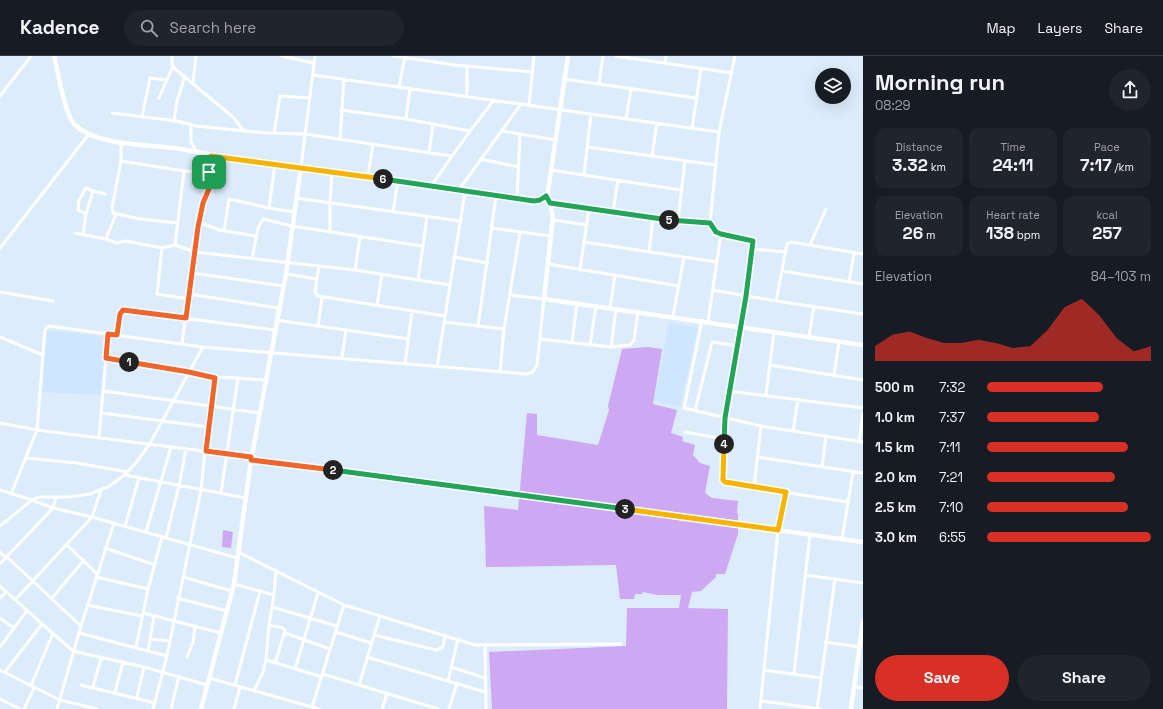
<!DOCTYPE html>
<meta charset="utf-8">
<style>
body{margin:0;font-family:"Space Grotesk",sans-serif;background:#20242c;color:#f1f3f6;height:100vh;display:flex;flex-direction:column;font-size:15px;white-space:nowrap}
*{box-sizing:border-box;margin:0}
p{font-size:13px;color:#9ea1a6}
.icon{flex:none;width:22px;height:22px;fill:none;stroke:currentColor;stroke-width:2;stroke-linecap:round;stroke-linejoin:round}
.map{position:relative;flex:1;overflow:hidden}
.sheet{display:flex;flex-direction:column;background:#171b24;width:300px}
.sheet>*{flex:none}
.buttons{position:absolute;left:815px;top:12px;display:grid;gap:8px}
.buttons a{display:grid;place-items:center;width:36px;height:36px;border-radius:50%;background:#171b24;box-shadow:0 4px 16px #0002;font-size:20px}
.pin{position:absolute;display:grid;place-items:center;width:34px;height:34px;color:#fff;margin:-17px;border-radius:8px;box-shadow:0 2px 6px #0006}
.km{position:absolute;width:20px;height:20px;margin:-10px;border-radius:50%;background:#222;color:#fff;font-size:11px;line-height:20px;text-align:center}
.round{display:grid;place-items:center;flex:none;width:42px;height:42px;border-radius:21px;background:#20242c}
.headline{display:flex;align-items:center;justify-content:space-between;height:68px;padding:0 12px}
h1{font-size:22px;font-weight:700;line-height:30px}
.metrics{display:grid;grid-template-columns:repeat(3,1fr);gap:6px;height:68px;padding:4px 12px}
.metrics div{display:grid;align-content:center;border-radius:10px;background:#20242c;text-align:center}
.metrics b{font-size:17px;font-weight:700}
.metrics small{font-size:11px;font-weight:400}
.metrics p{font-size:11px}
.chart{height:112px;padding:8px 12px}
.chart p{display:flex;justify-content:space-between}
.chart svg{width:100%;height:72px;margin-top:4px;fill:#d93025;opacity:.7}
.primary-button{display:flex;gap:8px;margin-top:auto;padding:8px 12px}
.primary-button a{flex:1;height:46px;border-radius:24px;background:#d93025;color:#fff;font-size:16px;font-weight:700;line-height:46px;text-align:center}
.primary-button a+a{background:#20242c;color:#f1f3f6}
ul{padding:0 12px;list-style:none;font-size:13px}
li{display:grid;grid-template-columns:64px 48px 1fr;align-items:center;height:30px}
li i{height:10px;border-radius:5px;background:#d93025}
header{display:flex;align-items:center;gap:24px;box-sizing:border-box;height:56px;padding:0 20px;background:#171b24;border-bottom:1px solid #363941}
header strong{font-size:19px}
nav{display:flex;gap:22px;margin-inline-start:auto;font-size:14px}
.search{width:280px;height:36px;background:#20242c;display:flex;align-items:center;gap:10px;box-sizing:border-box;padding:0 14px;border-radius:22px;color:#9ea1a6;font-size:15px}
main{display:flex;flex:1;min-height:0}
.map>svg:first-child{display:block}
.built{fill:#cee6ff}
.green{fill:#cea8f3}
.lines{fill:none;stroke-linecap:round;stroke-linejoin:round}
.street{stroke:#fff;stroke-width:3}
.secondary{stroke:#fff;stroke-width:4.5}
.split-1-casing{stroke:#fff;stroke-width:8}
.split-2-casing{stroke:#fff;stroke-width:8}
.split-3-casing{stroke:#fff;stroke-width:8}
.split-4-casing{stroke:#fff;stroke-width:8}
.split-5-casing{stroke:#fff;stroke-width:8}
.split-6-casing{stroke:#fff;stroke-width:8}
.split-7-casing{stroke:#fff;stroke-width:8}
.split-1{stroke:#f0652b;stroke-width:5}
.split-2{stroke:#f0652b;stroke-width:5}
.split-3{stroke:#22a559;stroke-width:5}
.split-4{stroke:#f5b400;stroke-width:5}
.split-5{stroke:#22a559;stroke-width:5}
.split-6{stroke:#22a559;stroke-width:5}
.split-7{stroke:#f5b400;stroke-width:5}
</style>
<header>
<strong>Kadence</strong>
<div class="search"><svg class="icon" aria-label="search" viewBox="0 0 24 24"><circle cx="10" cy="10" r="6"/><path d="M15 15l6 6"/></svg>Search here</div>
<nav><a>Map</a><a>Layers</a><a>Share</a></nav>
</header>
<main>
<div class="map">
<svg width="863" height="653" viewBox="0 0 863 653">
<rect width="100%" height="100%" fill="#ddecfb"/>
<path class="built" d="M 669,266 L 698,272 L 680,351 L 654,345 Z
M 47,274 L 106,281 L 101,339 L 42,336 Z"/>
<path class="green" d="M 648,291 L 662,293 L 653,348 L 677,354 L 671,377 L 683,381 L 682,385 L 695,389 L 693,399 L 700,407 L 710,410 L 705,437 L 712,442 L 738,445 L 737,457 L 738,458 L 738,478 L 725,518 L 716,518 L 716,521 L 701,535 L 692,536 L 688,552 L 728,553 L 727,653 L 492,653 L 489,596 L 626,590 L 627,552 L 679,552 L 681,539 L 657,539 L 643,536 L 642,538 L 635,538 L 634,543 L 620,543 L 616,509 L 486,511 L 484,450 L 518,454 L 527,357 L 537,358 L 537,379 L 598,389 L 609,354 L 608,350 L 622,293 Z
M 223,474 L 233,476 L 231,492 L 222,491 Z"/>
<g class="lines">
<path class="street" d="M 172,0 L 172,8 L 175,13 L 233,61 L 243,74
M 282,0 L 314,7
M 394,0 L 455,9 L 532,16
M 616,0 L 732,17
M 735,0 L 719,76 L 710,167 L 716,176 L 721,178 L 751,183 L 753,193 L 725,362 L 723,424 L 732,428 L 848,446
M 665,7 L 666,0
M 313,19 L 719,76
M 564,23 L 696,42
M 193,27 L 196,0
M 599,28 L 603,0
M 399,31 L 405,0
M 0,40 L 31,0
M 467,40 L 467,10
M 159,42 L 173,10
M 529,49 L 534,0
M 341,54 L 406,63 L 470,75
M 112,57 L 177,65 L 196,70 L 267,77 L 305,78 L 451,100
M 142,61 L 150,22 L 166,24
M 406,63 L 410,32
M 626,63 L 631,33
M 174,65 L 177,45 L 185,20
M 191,68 L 191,86 L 197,96
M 692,73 L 701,12
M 502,75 L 556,84
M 274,77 L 280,40 L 310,42
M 340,83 L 344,23
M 121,86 L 121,105 L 184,115 L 209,116
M 587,91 L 716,109
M 429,97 L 433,68
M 211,100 L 208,124 L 209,133 L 203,147 L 195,196 L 355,214 L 450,229
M 652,100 L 657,67
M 480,103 L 519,111
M 121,105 L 112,152 L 113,157 L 140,163 L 178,167
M 275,108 L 269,152 L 294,156
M 301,111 L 315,0
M 551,114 L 681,134
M 584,119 L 591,58
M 368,120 L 373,88
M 431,130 L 467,79 L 494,44
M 93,135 L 105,138
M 458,135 L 521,48
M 296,142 L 460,165
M 517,143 L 520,79
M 550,147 L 653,162 L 710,167
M 393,156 L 398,125
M 613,156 L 618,124
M 116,158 L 106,183 L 117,187 L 126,185 L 162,192
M 553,164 L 587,169
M 678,164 L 685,105
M 199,166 L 219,174 L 256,180
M 492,172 L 551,180
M 224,175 L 229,143 L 269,152
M 330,176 L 330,147 L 332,115
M 75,177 L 106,183
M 83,179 L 86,158 L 93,135 L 86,132 L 79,144 L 78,154 L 86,158
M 584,186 L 717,206
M 175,189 L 162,192 L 157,238 L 189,243
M 810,189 L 826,153
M 0,192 L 89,78
M 753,193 L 786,196
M 649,196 L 653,162
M 454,201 L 488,207
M 252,203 L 258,172 L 263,163 L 292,170 L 422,190
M 548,208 L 679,230
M 319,210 L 315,236 L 318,240 L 445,260
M 355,214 L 360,181
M 580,214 L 589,152
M 782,215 L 863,228
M 192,217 L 284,230
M 286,218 L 317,223
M 418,224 L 427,161
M 849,226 L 854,197
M 713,234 L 776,245 L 787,188 L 791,186 L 863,198
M 0,236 L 53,245
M 189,238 L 278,252
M 776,245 L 863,258
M 377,249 L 382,218
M 610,252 L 615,219
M 673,260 L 684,201
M 276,264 L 408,283
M 702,264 L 684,352 L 761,370 L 863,386
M 708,265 L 721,178
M 444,266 L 504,273
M 318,270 L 322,241
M 478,270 L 496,140
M 108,278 L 203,291 L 527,318 L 533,316 L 537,309 L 544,243 L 510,239
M 117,279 L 120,258 L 123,254 L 274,274
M 0,281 L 43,299
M 809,281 L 814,250
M 540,283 L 611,291 L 630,289 L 634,285 L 638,256
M 182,287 L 195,196 L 175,189 L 184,115
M 572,287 L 577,247
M 590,289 L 596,250
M 611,291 L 616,253
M 342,301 L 346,274
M 106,302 L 189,316 L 210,321 L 238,322
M 405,308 L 412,255
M 770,309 L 863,324
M 437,311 L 465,136
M 500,316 L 504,273 L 520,176
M 834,319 L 839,286
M 104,335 L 259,357
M 729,335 L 863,352
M 766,339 L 774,276
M 695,355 L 712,286 L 738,290
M 102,357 L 208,371
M 0,367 L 37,374 L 251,401
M 793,375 L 798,343
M 685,376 L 724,383
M 859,386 L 863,358
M 757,401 L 863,417
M 26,402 L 77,407 L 128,416
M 822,411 L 826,380
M 125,419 L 246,442
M 754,431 L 761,370
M 0,434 L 32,444 L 53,452 L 92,461 L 237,502
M 221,437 L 238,322 L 264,324
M 11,438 L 37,374 L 45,274 L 49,270 L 108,278 L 99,381
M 0,470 L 32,444 L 40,441 L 69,441 L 90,438 L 108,431 L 122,421 L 135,408 L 149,389 L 203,291
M 125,470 L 139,422
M 146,476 L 171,391
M 166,482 L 179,430 L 186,393
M 842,483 L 853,416
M 67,489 L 97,518
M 105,492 L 155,509
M 0,496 L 6,502
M 238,496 L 344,549 L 475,589 L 621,588
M 7,501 L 81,570
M 0,508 L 53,452 L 56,441
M 805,519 L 863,527
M 96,521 L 148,533
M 183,521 L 232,535
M 234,528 L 274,539 L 269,569 L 266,604 L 263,616 L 254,635
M 0,530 L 42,568
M 274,539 L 276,514
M 0,542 L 6,536
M 52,542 L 84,504
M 177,542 L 227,555
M 15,544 L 92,461 L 101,434
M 87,549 L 142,560
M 272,551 L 337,570
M 143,557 L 221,577
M 0,562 L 14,572
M 269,569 L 283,572 L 285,575 L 275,607
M 336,576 L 371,587
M 79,577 L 167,600 L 153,653
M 285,577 L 330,593
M 374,579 L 436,594 L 443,591 L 445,579
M 150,583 L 170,585
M 825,586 L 860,591
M 485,590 L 486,653
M 0,591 L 26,556
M 136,591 L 148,533 L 162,481
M 148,595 L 154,560
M 167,600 L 201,434 L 206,386 L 215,322
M 187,601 L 193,586 L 195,571
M 367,601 L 485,636
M 266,604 L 322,621
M 451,611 L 485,622
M 295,613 L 318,537
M 0,614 L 60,644 L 97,653
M 764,614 L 821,622
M 5,616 L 42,568 L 73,595 L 144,611
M 794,617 L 810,479
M 323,618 L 438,653
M 209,622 L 319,653
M 448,625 L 458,583
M 81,629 L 155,647
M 235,629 L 260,535
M 359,629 L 380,560
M 31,630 L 53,577
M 93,631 L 101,602
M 854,631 L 863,632
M 115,636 L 123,606
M 137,641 L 144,611 L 207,629
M 0,643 L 20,653
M 762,645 L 820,653
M 312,651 L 344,549
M 24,653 L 34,632
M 57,653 L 81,570 L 114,467
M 171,653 L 179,620
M 234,653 L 240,631
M 382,653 L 387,638
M 449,653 L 457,627
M 760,653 L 778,474 L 786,436
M 817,653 L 835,523"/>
<path class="secondary" d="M 54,0 C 58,15 65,60 75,69 C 99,91 150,88 180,93 C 220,100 260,107 301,111
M 546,140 L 550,147 L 553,161 L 544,243 L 863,289
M 251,404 L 428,426 L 863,486
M 201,653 L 234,528 L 251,404 L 286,218 L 301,111 L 534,145 C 541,145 546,142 548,135 L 568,0
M 851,653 L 863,566"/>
</g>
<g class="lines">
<g class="split-1-casing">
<path id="split-1" d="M 129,306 L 106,302 L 108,278 L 117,279 L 120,258 L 123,254 L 186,262 L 198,171 L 203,147 L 209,133 L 209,116"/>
</g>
<g class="split-2-casing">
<path id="split-2" d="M 129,306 L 189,316 L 215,322 L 206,395 L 251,401 L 251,404 L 333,414"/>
</g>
<g class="split-3-casing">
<path id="split-3" d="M 333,414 L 625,453"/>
</g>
<g class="split-4-casing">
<path id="split-4" d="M 625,453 L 778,474 L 786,436 L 725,426 L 723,424 L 724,388"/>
</g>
<g class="split-5-casing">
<path id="split-5" d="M 669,164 L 710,167 L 716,176 L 721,178 L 753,185 L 746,240 L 725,362 L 724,388"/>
</g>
<g class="split-6-casing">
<path id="split-6" d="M 383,123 L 534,145 L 540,144 L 546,140 L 550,147 L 669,164"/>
</g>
<g class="split-7-casing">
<path id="split-7" d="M 209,116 L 211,100 L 383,123"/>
</g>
<use href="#split-1" class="split-1"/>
<use href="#split-2" class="split-2"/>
<use href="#split-3" class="split-3"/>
<use href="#split-4" class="split-4"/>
<use href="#split-5" class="split-5"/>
<use href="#split-6" class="split-6"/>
<use href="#split-7" class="split-7"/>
</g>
</svg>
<div class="buttons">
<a><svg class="icon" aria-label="layers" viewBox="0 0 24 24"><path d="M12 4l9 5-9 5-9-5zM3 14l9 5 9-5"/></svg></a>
</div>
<div class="pin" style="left:209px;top:116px;background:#1e9e55"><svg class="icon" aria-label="arrive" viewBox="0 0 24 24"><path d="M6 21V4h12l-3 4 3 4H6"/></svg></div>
<b class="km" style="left:129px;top:306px">1</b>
<b class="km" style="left:333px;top:414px">2</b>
<b class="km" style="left:625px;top:453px">3</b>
<b class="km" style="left:724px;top:388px">4</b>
<b class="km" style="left:669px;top:164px">5</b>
<b class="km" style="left:383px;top:123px">6</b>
</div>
<section class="sheet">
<div class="headline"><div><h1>Morning run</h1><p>08:29</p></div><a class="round"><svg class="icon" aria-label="share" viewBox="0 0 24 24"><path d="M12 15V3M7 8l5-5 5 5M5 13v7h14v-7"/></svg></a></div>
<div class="metrics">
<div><p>Distance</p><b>3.32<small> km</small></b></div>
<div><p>Time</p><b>24:11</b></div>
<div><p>Pace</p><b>7:17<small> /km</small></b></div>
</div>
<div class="metrics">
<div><p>Elevation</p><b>26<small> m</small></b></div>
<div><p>Heart rate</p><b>138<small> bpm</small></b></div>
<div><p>kcal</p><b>257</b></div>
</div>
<div class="chart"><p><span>Elevation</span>84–103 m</p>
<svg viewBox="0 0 160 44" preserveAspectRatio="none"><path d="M0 44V35L10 28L20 26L30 30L40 33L50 33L60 31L70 33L80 36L90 35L100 25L110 11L120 6L130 16L140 30L150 38L160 35V44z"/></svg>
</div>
<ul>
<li><b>500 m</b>7:32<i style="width:71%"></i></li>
<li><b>1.0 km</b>7:37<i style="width:68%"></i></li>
<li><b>1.5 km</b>7:11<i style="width:86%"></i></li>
<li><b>2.0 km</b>7:21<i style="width:78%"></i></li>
<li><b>2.5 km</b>7:10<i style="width:86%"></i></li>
<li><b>3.0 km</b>6:55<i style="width:100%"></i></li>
</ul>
<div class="primary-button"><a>Save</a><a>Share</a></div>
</section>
</main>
